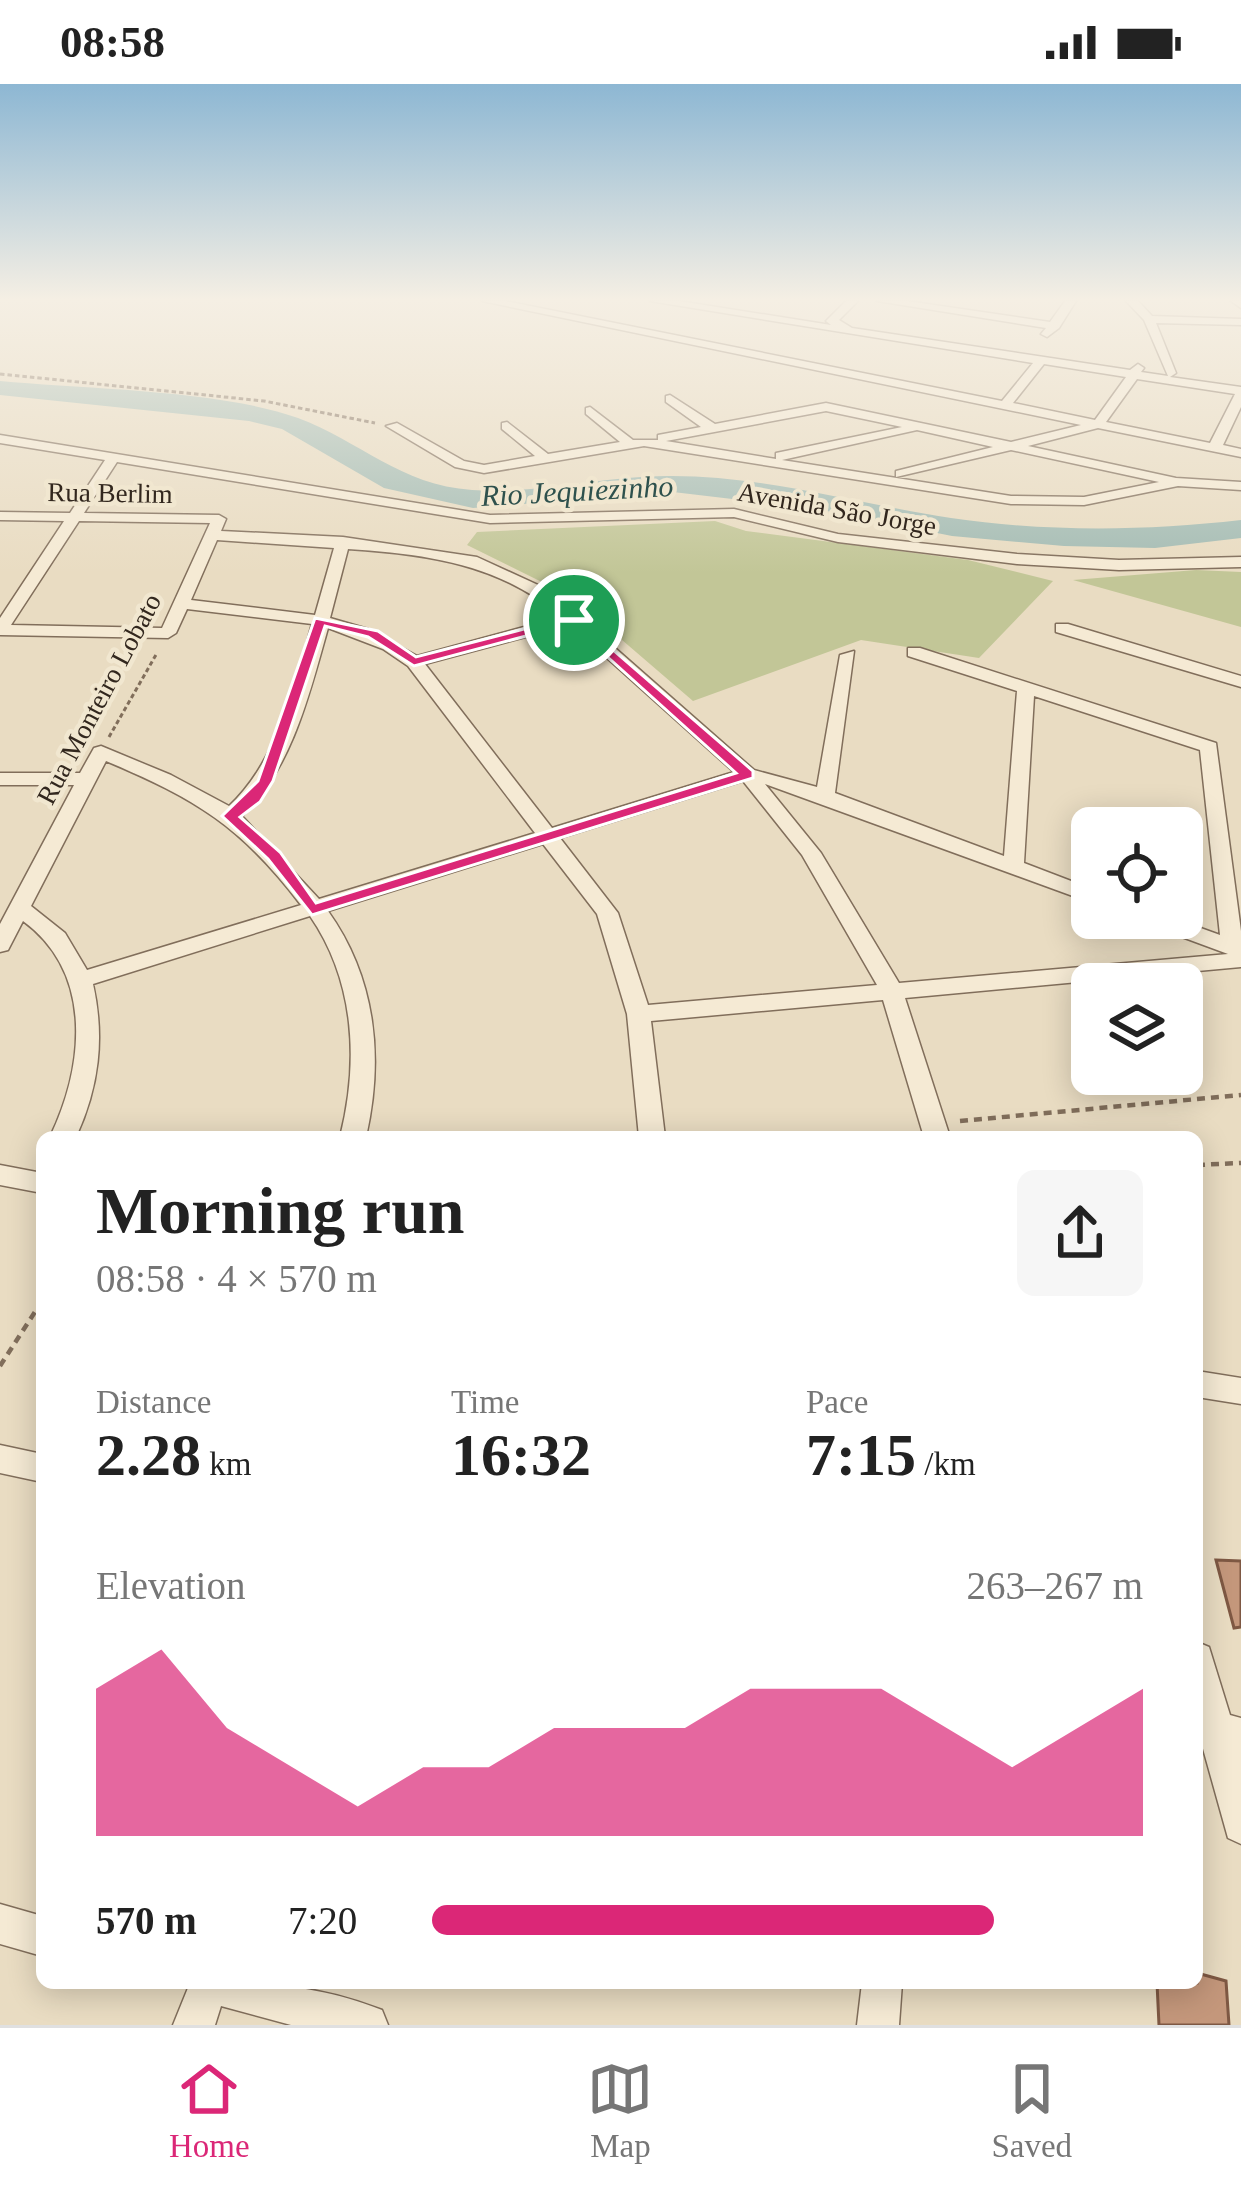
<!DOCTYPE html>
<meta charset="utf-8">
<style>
body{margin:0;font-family:"Times New Roman",serif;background:#f6f6f6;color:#222;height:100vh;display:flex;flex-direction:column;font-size:45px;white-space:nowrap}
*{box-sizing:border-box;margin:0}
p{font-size:39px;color:#767676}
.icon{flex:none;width:66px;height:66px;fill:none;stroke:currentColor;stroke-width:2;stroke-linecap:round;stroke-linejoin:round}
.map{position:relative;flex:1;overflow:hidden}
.panel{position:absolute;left:36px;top:1047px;width:1167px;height:858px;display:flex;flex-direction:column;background:#fff;border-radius:18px;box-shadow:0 6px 30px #0003}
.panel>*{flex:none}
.buttons{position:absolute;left:1071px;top:723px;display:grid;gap:24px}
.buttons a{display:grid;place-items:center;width:132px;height:132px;border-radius:18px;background:#fff;box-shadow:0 6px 30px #0003;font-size:60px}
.pin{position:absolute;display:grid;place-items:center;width:102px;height:102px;color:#fff;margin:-51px;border:6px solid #fff;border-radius:50%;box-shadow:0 3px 12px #0007}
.round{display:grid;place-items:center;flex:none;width:126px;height:126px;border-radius:18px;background:#f6f6f6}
.overview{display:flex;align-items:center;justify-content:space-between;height:204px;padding:0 60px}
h1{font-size:66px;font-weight:600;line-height:90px}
.stats{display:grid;grid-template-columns:repeat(3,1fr);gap:18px;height:204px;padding:12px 60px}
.stats div{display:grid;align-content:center}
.stats b{font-size:60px;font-weight:600}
.stats small{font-size:33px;font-weight:400}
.stats p{font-size:33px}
.chart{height:336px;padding:24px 60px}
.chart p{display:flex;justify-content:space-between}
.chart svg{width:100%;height:216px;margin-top:12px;fill:#db2777;opacity:.7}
ul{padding:0 60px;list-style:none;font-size:39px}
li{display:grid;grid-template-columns:192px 144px 1fr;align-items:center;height:90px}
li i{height:30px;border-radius:15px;background:#db2777}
.status{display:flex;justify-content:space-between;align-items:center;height:84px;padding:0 60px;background:#fff;direction:ltr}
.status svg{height:33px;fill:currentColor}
.dock{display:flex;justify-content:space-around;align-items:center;height:168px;border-top:3px solid #e0e0e0;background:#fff;font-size:33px;color:#767676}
.dock a{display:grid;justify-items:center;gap:6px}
.dock .current{color:#db2777}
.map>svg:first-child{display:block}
.green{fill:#c2c697}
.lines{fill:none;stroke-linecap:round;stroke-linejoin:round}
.river{fill:#a4bcb4;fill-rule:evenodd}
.building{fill:#c4977b;stroke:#7e5843;stroke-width:3}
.minor-casing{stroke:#816e5b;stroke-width:3}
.path-far1{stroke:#816e5b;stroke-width:3;stroke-dasharray:4.5 3;stroke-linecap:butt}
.path{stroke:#816e5b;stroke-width:4.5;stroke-dasharray:8 6;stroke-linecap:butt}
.minor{fill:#f5ead4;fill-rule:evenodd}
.route{fill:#db2777;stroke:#fff;stroke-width:3;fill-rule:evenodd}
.labels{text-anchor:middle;stroke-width:9;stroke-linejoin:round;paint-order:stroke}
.far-street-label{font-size:27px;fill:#32271e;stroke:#f1e7d0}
.far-water-label{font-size:30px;font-style:italic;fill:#2e514d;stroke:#f1e7d0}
</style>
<div class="status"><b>08:58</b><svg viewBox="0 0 49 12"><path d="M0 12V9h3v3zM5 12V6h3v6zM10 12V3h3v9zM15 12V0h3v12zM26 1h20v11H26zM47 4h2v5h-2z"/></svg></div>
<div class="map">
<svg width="1241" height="1941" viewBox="0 0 1241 1941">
<rect width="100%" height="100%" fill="#e9dcc2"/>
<path class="green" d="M 715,437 L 746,447 L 968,476 L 1053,497 L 979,574 L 861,556 L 693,617 L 572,513 L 467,461 L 477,448 Z
M 1196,486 L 1241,488 L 1241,543 L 1073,496 Z"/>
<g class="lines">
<path class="river" d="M 0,297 C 85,305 220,306 298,334 C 360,357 400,401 472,406 C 538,411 606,391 672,392 C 766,392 858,420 951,434 C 1047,448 1144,447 1241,436 L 1241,454 L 1155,464 L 1064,462 L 952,452 L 817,425 L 673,408 L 473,424 L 384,404 L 282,345 L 249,337 L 0,311 Z"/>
</g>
<path class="building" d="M 1216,1476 L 1241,1477 L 1241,1543 L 1234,1544 Z
M 1197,1889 L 1226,1897 L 1229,1941 L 1159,1941 L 1157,1899 L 1197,1899 Z"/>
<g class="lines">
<g class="minor-casing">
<path id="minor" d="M 482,217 L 505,217 L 1002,317 L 1033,279 L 650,217 L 679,217 L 831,241 L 826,237 L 846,217 L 858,217 L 839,236 L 852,244 L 1130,286 L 1138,280 L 1144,284 L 1141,288 L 1168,292 L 1144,236 L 1126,217 L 1138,217 L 1152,232 L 1241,235 L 1241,241 L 1156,239 L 1176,289 L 1170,293 L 1241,303 L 1241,323 L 1223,361 L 1241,365 L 1241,373 L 1098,344 L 1028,362 L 1176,394 L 1241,398 L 1241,406 L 1178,402 L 1084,421 L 1011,420 L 644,362 L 484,389 L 455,383 L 386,342 L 397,339 L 464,377 L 484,381 L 535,372 L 502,345 L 502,339 L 507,338 L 548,370 L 620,358 L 586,330 L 586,324 L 590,323 L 633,356 L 658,356 L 658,351 L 701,343 L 666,318 L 666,312 L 670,311 L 715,340 L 826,319 L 1011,358 L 1081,341 ZM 1044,280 L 1126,293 L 1095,336 L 1013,319 ZM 1137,295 L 1235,310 L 1210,359 L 1106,338 ZM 826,327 L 902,343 L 776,369 L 776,375 L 666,357 ZM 917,346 L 993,363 L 896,387 L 896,393 L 1011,366 L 1159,398 L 1084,413 L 1011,412 L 782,376 Z
M 877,217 L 907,217 L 1050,238 L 1065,217 L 1076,217 L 1059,244 L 1047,253 L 1041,250 L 1046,244 Z
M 1231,217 L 1241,217 L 1241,224 Z
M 0,351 L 490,431 L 734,425 L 838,450 L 1017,470 L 1119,476 L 1241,473 L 1241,483 L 1119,486 L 1017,480 L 838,458 L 734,433 L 490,439 L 117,378 L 84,429 L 219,431 L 226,435 L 221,447 L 343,453 L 477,473 L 549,506 L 754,686 L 817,703 L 840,571 L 854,567 L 835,709 L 1004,772 L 1017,607 L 908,572 L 908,564 L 920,564 L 1216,659 L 1241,847 L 1241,883 L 905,914 L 950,1053 L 924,1053 L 883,916 L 651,937 L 665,1053 L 639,1053 L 627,930 L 597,830 L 543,760 L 328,827 C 376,894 384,974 366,1053 L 340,1053 C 359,978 355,897 310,832 L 93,900 C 105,954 99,1003 76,1053 L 50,1053 C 84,982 94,889 23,837 L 8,866 L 0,868 L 0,840 L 74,701 L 0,701 L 0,689 L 80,689 L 94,664 L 101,662 L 171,691 L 229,722 C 277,678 295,601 312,540 L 187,525 L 176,549 L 168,554 L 0,551 L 0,534 L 64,437 L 0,436 L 0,428 L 70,429 L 105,376 L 0,359 ZM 79,437 L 210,439 L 162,544 L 11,541 ZM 217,456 L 334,464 L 315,531 L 191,516 ZM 348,465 C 426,470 501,480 561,533 L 417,572 L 368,545 L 330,534 ZM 570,541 L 734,688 L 552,744 L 425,580 ZM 328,544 L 383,565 L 408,582 L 535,749 L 319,815 L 242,732 C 292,685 310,608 328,544 ZM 1034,612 L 1200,666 L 1220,851 L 1173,834 L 1141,834 L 1144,839 L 1228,870 L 899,899 L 821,769 L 765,700 L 1092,819 L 1092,805 L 1024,779 ZM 106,677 C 196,715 241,742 301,821 L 87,886 L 65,849 L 31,822 ZM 743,697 L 802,771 L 877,901 L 648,921 L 618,829 L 560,754 Z
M 1056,540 L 1068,540 L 1241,592 L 1241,603 L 1056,548 Z
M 0,1081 L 42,1089 L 42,1109 L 0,1101 Z
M 1197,1287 L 1241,1294 L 1241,1320 L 1197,1313 Z
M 0,1361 L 42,1370 L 42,1398 L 0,1389 Z
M 1197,1558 L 1209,1563 L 1230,1631 L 1241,1634 L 1241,1760 L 1228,1754 L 1202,1661 L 1197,1660 Z
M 0,1820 L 42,1832 L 42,1872 L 0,1860 Z
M 190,1899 C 261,1899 314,1899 382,1926 L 388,1941 L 291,1941 L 221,1922 L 215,1941 L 173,1941 Z
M 862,1899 L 902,1899 L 899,1941 L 857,1941 Z"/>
</g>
<path class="path-far1" d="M 0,290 L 264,317 L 375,339
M 109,653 L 157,569"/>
<path class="path" d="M 960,1037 L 1241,1011
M 1197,1081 L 1241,1079
M 0,1282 L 42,1217"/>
<use href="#minor" class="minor"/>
</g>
<linearGradient id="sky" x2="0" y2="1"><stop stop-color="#8db7d3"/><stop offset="0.44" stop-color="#f5efe4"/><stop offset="1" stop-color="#f5efe4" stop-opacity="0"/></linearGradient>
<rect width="1241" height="489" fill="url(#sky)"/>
<path class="route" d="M 574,532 L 753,687 L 753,694 L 312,831 L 268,775 L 222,732 L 258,697 L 315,534 L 378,547 L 416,573 ZM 571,540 L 736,689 L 316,819 L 280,768 L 240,733 L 260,718 L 273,697 L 325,542 L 368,553 L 414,582 Z"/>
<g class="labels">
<g class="far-street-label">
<text transform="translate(110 409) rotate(1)" y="9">Rua Berlim</text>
<text transform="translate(837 425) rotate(10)" y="9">Avenida São Jorge</text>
<text transform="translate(99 615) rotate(-62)" y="9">Rua Monteiro Lobato</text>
</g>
<g class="far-water-label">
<text transform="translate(577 407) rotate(-3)" y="10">Rio Jequiezinho</text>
</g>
</g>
</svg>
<div class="buttons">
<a><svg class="icon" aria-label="locate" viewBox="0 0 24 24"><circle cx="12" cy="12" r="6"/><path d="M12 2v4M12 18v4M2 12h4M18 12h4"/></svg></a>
<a><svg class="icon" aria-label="layers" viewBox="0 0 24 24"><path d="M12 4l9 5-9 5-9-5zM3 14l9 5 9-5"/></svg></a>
</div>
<div class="pin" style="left:574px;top:536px;background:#1e9e55"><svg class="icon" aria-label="arrive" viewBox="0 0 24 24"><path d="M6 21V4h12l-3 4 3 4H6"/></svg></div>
<section class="panel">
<div class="overview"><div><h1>Morning run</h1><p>08:58 · 4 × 570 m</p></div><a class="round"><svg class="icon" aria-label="share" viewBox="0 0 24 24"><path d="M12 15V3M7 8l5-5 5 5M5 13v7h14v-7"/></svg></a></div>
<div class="stats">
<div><p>Distance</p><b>2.28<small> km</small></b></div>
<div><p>Time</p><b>16:32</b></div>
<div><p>Pace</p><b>7:15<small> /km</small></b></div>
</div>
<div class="chart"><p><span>Elevation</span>263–267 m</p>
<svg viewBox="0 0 160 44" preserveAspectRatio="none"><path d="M0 44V14L10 6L20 22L30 30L40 38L50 30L60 30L70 22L80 22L90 22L100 14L110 14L120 14L130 22L140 30L150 22L160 14V44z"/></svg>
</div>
<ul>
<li><b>570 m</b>7:20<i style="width:79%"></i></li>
</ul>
</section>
</div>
<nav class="dock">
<a class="current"><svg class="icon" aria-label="home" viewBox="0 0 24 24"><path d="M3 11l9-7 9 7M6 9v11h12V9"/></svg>Home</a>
<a><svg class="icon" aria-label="map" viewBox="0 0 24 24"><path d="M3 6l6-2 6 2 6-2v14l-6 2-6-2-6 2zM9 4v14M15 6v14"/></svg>Map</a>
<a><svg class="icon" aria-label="saved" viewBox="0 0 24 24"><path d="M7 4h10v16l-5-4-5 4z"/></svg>Saved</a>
</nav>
